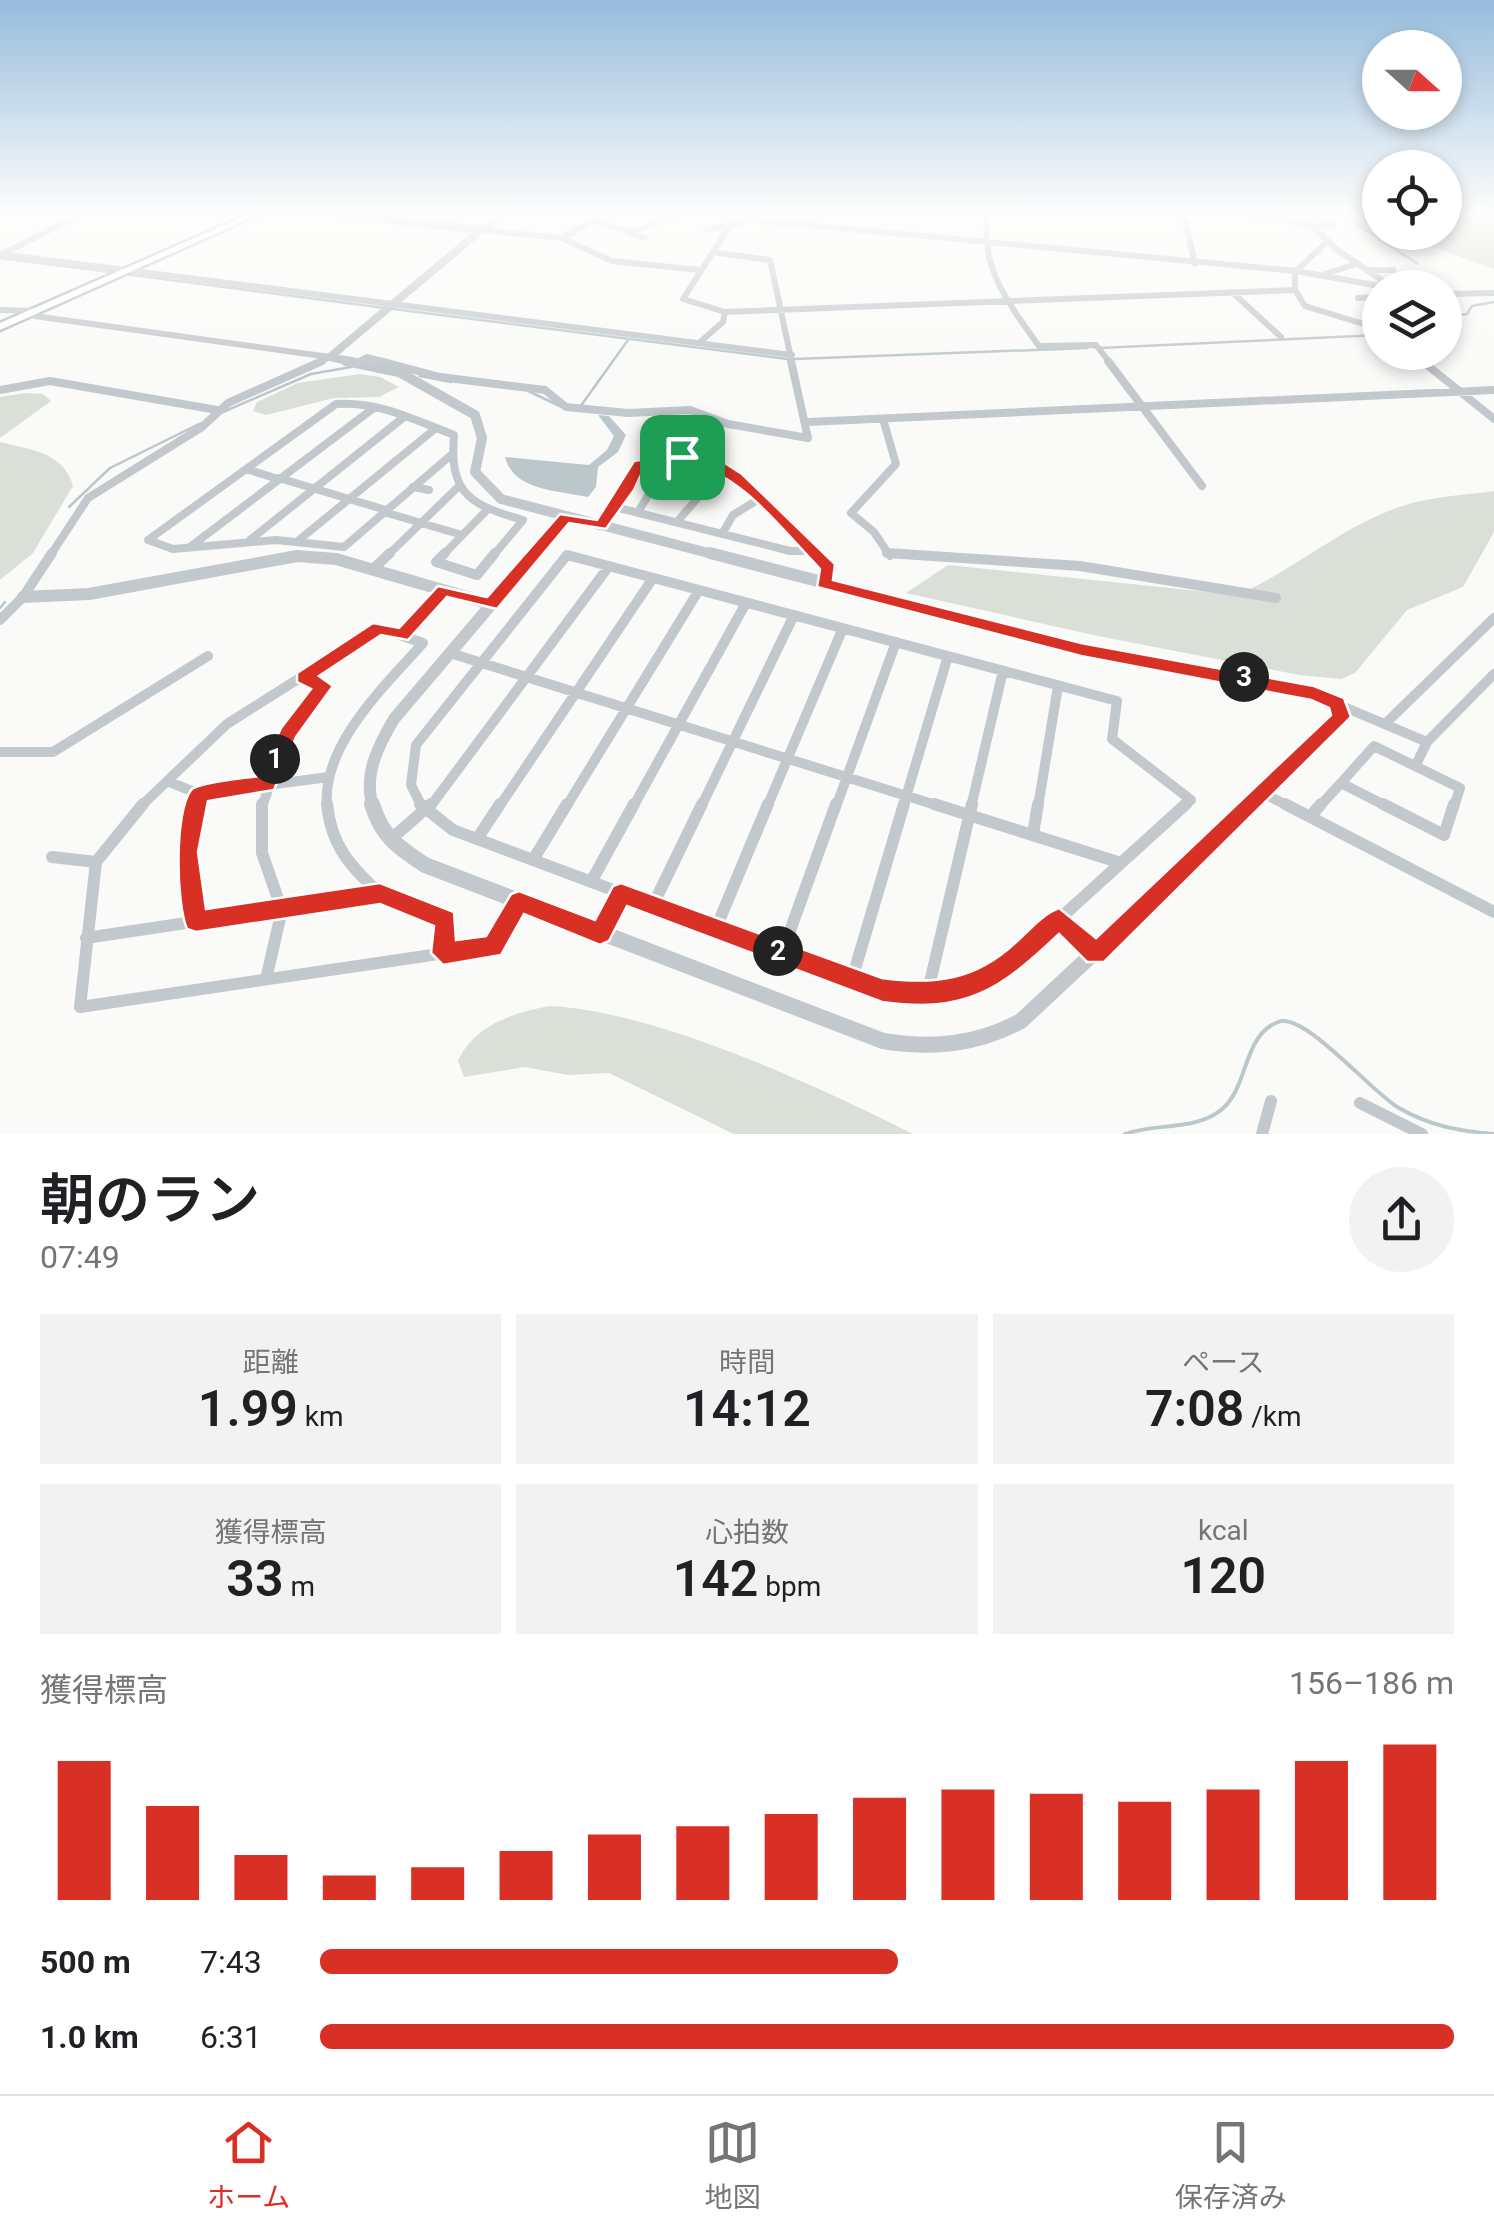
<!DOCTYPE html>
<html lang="ja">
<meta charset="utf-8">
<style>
body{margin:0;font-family:Roboto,"Noto Sans JP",sans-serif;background:#f2f2f2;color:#202124;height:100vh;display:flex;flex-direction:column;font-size:38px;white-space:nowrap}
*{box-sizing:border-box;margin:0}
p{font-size:32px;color:#757577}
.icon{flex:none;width:55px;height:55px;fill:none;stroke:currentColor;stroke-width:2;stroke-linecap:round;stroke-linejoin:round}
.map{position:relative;height:1134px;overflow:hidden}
.sheet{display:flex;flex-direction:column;background:#fff;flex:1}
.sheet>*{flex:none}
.needle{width:65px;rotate:111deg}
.controls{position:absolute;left:1362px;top:30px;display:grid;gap:20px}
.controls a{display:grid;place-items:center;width:100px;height:100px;border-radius:50%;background:#fff;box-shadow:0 5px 15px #0003;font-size:50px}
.pin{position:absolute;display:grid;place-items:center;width:85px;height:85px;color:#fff;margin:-42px;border-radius:20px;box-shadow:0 5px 15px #0006}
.km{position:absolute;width:50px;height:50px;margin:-25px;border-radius:50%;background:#222;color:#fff;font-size:28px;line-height:50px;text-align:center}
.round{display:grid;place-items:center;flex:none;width:105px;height:105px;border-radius:52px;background:#f2f2f2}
.head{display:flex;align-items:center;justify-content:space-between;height:170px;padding:0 40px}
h1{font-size:55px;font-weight:600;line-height:75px}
.figures{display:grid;grid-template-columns:repeat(3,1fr);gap:15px;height:170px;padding:10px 40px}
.figures div{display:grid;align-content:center;border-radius:0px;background:#f2f2f2;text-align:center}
.figures b{font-size:50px;font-weight:600}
.figures small{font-size:28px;font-weight:400}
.figures p{font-size:28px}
.chart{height:280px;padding:20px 40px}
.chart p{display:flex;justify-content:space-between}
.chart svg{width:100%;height:180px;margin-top:10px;stroke:#d93025;stroke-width:6}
ul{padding:0 40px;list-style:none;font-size:32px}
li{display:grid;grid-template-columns:160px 120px 1fr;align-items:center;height:75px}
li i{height:25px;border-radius:12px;background:#d93025}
.dock{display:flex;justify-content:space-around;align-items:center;height:140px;border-top:2px solid #e0e0e0;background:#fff;font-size:28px;color:#757577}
.dock a{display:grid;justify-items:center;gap:5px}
.dock .active{color:#d93025}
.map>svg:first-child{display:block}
.green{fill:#dadfd7}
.water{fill:#bbc7cb}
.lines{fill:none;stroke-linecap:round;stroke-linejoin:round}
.stream-far1{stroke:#bbc7cb;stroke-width:2.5}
.stream{stroke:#bbc7cb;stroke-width:4}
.primary-casing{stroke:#b5babe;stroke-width:5}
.minor-far3{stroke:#c3c8cc;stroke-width:6}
.minor-far2{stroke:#c3c8cc;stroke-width:8}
.minor-far1{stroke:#c3c8cc;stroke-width:10}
.minor{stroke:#c3c8cc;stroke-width:12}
.tertiary-far3{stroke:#c3c8cc;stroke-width:8}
.tertiary-far2{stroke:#c3c8cc;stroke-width:10}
.tertiary-far1{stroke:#c3c8cc;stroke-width:12}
.tertiary{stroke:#c3c8cc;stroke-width:16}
.primary{fill:#fff;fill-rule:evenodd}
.route{fill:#d93025;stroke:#fff;stroke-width:2.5;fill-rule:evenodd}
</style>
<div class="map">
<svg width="1494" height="1134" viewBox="0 0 1494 1134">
<rect width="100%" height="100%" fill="#fafaf8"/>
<path class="green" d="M 1445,214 L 1494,214 L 1494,269 L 1394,233 L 1445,232 Z
M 360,374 L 380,377 L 399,387 L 379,397 L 334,398 L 266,415 L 253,411 L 257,402 L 298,383 Z
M 26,393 L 43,394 L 51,401 L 0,438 L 0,397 Z
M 0,442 C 26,449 64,451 73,486 L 33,553 L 0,580 Z
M 1494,491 L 1494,532 L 1463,587 L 1407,610 L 1355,673 L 1341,679 L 1299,675 L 1098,636 L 906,593 L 948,565 L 1237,595 C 1296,570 1346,522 1409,504 C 1436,496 1467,495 1494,491 Z
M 550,1006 C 656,1011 817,1086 913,1134 L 734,1134 L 609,1073 L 568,1075 L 525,1067 L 464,1077 L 458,1061 C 474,1025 515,1012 550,1006 Z"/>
<path class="water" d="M 598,415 L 609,416 L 626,435 L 618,452 L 598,467 L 596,487 L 588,497 C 556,490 514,491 505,457 L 589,465 L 607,450 L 614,436 Z"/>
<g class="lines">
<path class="stream-far1" d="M 1341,214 L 1418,264
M 0,258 L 118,273
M 125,274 L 385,308
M 393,309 L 787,359
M 1445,317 L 1467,314 L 1472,306 L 1494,302
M 1100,348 L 1380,335
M 795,359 L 1087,348
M 420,376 L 451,382
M 528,391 L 564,408
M 580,407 L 628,340
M 223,412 L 311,374 L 351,367
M 69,507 L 110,468 L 201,423
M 0,608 L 5,602"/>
<path class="stream" d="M 1125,1134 C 1155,1123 1195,1131 1221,1110 C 1249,1088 1242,1036 1278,1022 C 1304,1011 1372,1093 1399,1108 C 1430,1126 1459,1131 1494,1134"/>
<g class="primary-casing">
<path id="primary" d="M 249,214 L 260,214 L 0,330 L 0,323 Z"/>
</g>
<path class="minor-far3" d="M 762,214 L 729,227 L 683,299 L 725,312 L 1295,290
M 988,214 C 979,267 1009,304 1039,346 L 1096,345 L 1110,363
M 1182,214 L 1177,217 L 1186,224 L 1195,264
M 1250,214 L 1311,225 L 1336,249 L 1386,283
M 755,220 L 1296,271 L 1391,288
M 596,221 L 645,238
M 1313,226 L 1333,225
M 481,230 L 562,238 L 612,261 L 700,270
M 484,230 L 502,214
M 706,230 L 733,224
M 631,233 L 675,214
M 562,238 L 606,214
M 712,252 L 770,260 L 792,363
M 4,253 L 82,214
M 0,254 L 792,355
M 1366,270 L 1393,270
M 1296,271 L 1328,241
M 1295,273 L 1295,290 L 1305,306 L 1380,329
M 1325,274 L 1356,264
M 1232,292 L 1281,337
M 1445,294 L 1494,293
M 1358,298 L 1380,297
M 0,310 L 32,311
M 27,315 L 330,357
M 699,343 L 723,322 L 725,312
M 1412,352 L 1425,363
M 357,362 L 367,357 L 389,363
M 317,363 L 330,357"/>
<path class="minor-far2" d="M 380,361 L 440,377 L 545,390 L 566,407 L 628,413 L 690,410 L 728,424 L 808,438 L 791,361
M 1108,361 L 1202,486
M 1422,361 L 1494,419
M 0,390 L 50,381 L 217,410
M 883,419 L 896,464 L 851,513 L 874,532 L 890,556
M 808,422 L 1494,390
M 450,456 L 344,547 L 276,540 L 173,549 L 148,540 L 336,404 C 378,401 415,420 454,435 C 449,494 470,505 523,520 L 493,556
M 246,469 L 278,479
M 279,478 L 386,510
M 413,487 L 429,490
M 615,507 L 790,551 L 810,551
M 384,512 L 462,535
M 638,512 L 657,481 L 683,457
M 677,522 L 712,481 L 730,471
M 600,526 L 627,491 L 630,474 L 639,464 L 657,458 L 695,458 L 730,471 L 816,556
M 722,534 L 733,515 L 759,499
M 250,540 L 404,417
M 299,540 L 436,428
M 190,547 L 375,407
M 50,556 L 88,498 L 202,427 L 228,403 L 322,361
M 387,556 L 457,488
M 442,556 L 486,511"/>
<path class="minor-far1" d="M 445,553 L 436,562 L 477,575 L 495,553
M 814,553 L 829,568 L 823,583
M 887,553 L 1080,566 L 1276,598
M 373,569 L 390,553
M 0,620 L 23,597 L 52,553
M 402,635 L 443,590
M 450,653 L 942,807
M 1337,704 L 1427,742
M 1386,723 L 1494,618
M 0,752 L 53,752 L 208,656
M 1416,765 L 1427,742 L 1494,674
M 167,781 L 199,794 L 197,807
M 1341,783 L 1388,807
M 1341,783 L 1374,746 L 1460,788 L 1454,807
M 1263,793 L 1290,807
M 199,794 L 329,777
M 140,807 L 227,724 L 379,628 L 423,643 C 386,685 321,745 327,807
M 262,807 L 288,733 L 324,686 L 304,677
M 422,807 L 411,785 L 416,745 L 567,555 L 1117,701 L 1112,739 L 1191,800 L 1183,807
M 430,807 L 609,566
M 499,807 L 653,578
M 566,807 L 699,590
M 633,807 L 746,603
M 701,807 L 794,615
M 767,807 L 843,628
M 836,807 L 896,642
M 903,807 L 948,656
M 971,807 L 1003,671
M 1038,807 L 1058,686
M 1319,807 L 1341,783"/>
<path class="minor" d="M 143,804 L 96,862 L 80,1007 L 493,946 L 519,902
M 262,804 L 262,853 L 282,910 L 266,979
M 327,804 C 331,846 351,867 380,894
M 420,804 L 453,830 L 872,987 C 918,998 959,995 1001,972 L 1186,804
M 934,804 L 1121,863
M 1285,804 L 1494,912
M 1383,804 L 1444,835 L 1454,804
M 1310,817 L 1321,804
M 1033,834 L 1038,804
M 477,839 L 500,804
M 390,840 L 431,804
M 52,857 L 96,862
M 533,860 L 567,804
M 591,882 L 634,804
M 653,905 L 702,804
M 1059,919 L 1096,954
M 196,921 L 188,852 L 197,804
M 716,928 L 768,804
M 600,933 L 621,893
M 86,938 L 380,894 L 446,920 L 443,953
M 782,953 L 836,804
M 852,979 L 904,804
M 927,995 L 972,804
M 1360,1103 L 1422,1134
M 1262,1134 L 1271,1101"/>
<path class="tertiary-far3" d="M 338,214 L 481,230 L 330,357 L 358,363"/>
<path class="tertiary-far2" d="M 346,361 L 399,372 L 475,415 L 482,438 L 475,472 L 501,499 L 720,556
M 532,556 L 565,517"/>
<path class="tertiary-far1" d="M 710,553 L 1081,649 L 1314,694 L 1337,704 L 1342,715 L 1250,807
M 23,597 L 89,594 L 297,556 L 336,559 L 491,604
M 373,807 C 363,775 378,746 394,719 L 535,553"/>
<path class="tertiary" d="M 372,804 C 382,837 398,847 425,865 L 883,1041 C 932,1049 977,1045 1021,1021 L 1253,804"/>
<use href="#primary" class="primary"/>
</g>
<linearGradient id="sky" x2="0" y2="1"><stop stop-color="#96bcdc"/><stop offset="0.57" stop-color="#fdfdfc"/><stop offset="1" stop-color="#fdfdfc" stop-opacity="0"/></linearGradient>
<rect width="1494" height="373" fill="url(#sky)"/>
<path class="route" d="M 682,453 L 720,460 L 742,474 L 835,564 L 833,580 L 1081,643 L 1314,686 L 1344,698 L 1351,717 L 1104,962 L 1087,962 L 1059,934 C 1000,990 966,1014 882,1002 L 627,906 L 609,941 L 600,945 L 524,914 L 501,955 L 443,965 L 431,953 L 434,926 L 380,904 L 196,932 L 187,929 C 176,904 174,812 191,790 C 198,782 247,778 259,776 L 281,728 L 311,689 L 297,682 L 297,673 L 373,623 L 399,628 L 438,586 L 487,597 L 560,514 L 597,520 L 634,461 ZM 682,461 C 741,472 780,528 820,569 L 817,587 L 1081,656 L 1311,700 L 1329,708 L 1331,715 L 1096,938 L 1059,908 C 1042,914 1029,931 1015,943 C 975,980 935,985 882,978 L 621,883 L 613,886 L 595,920 L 519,891 L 511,894 L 486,936 L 456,940 L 454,912 L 380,883 L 206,909 L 198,852 L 208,801 L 274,790 L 296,737 L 333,686 L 319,676 L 381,635 L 408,640 L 447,597 L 497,609 L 569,523 L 606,529 L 634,490 L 644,468 Z"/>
</svg>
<div class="controls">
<a><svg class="needle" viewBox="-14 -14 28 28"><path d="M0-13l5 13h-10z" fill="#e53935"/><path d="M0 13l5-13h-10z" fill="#757577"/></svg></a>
<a><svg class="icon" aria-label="locate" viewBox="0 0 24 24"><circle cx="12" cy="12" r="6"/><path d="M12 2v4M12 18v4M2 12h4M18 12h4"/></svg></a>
<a><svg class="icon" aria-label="layers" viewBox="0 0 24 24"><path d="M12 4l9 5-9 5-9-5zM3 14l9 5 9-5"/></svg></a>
</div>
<div class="pin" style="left:682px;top:457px;background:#1e9e55"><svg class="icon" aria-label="arrive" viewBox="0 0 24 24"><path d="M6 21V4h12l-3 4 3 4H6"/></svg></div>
<b class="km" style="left:275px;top:759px">1</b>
<b class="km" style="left:778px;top:951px">2</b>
<b class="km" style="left:1244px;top:677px">3</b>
</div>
<section class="sheet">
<div class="head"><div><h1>朝のラン</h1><p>07:49</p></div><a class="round"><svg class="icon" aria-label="share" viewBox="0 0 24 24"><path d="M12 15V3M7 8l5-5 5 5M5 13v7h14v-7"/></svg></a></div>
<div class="figures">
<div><p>距離</p><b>1.99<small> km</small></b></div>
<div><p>時間</p><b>14:12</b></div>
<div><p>ペース</p><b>7:08<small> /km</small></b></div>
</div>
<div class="figures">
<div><p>獲得標高</p><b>33<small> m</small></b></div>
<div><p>心拍数</p><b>142<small> bpm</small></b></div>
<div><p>kcal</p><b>120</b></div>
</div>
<div class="chart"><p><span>獲得標高</span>156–186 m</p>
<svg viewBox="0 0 160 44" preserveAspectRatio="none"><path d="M5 44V10M15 44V21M25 44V33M35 44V38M45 44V36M55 44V32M65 44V28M75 44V26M85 44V23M95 44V19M105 44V17M115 44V18M125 44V20M135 44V17M145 44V10M155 44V6"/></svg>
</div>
<ul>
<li><b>500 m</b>7:43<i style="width:51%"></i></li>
<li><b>1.0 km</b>6:31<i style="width:100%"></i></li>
</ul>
</section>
<nav class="dock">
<a class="active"><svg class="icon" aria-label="home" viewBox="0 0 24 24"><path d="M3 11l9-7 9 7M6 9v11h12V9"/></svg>ホーム</a>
<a><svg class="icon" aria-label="map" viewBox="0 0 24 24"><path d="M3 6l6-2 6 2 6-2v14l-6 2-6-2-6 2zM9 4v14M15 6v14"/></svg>地図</a>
<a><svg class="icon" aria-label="saved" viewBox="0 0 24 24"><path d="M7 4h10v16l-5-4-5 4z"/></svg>保存済み</a>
</nav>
